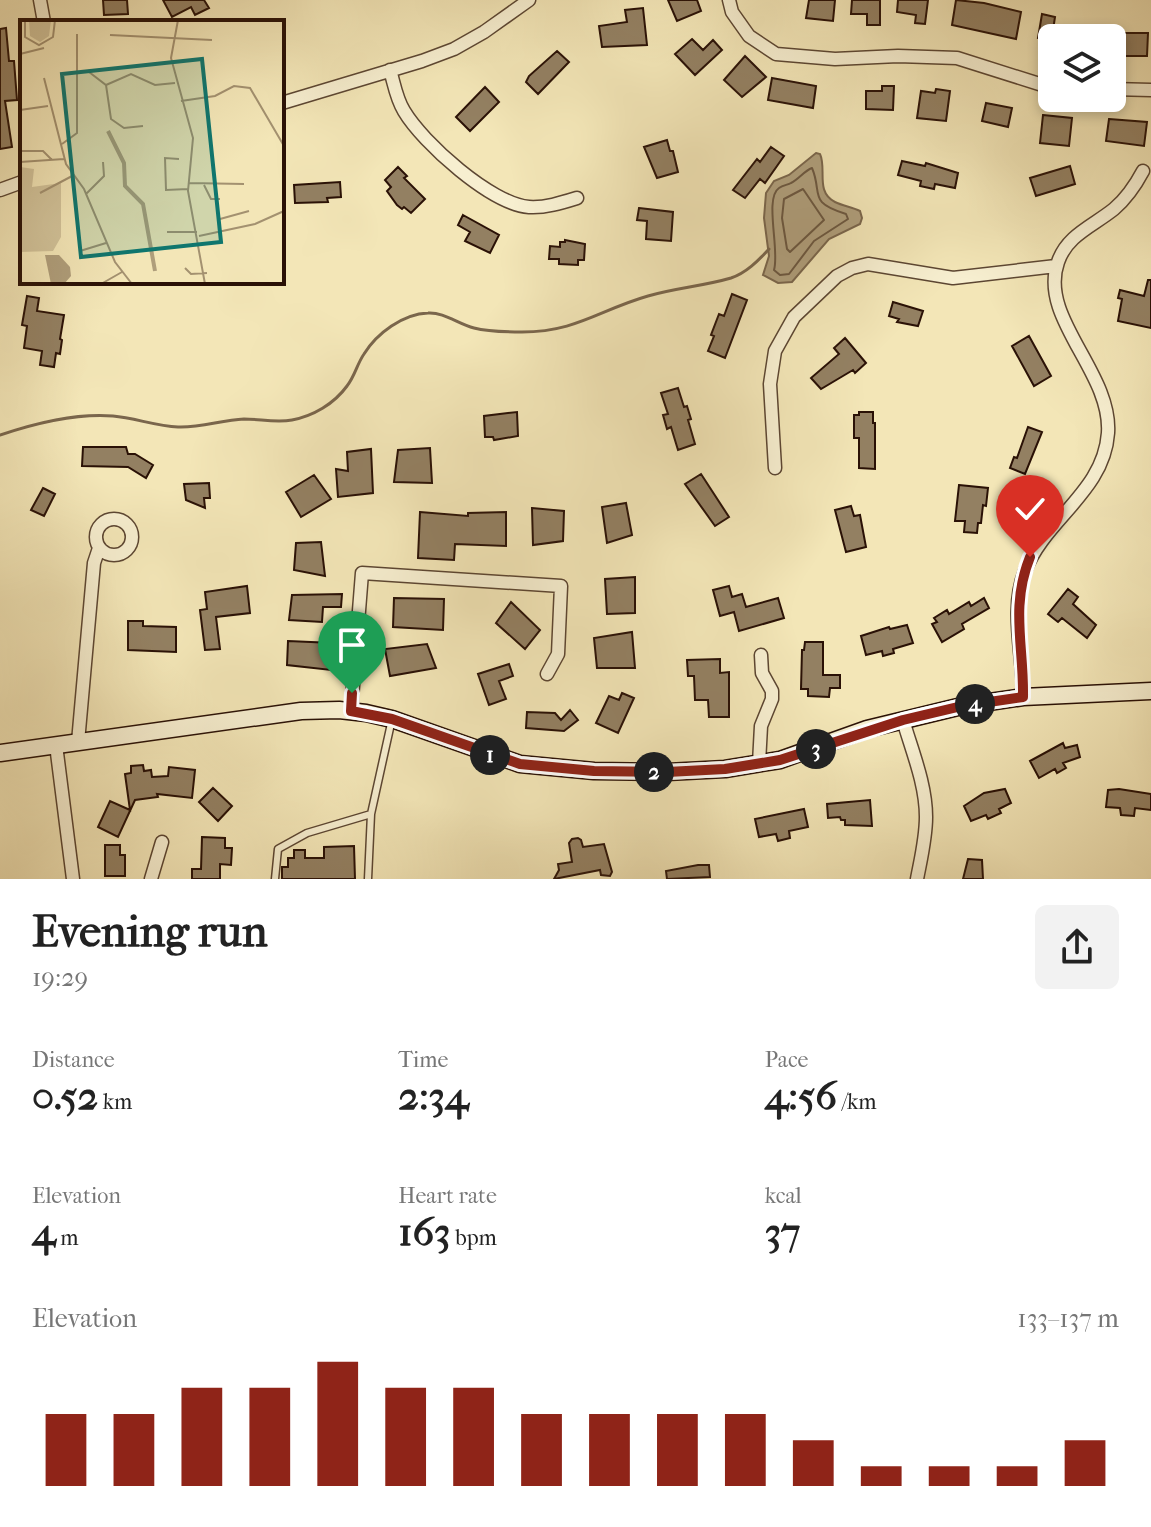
<!DOCTYPE html>
<meta charset="utf-8">
<style>
body{margin:0;font-family:"IM FELL French Canon",serif;background:#f2f2f2;color:#222;height:100vh;display:flex;flex-direction:column;font-size:30px;white-space:nowrap}
*{box-sizing:border-box;margin:0}
p{font-size:26px;color:#767676}
.icon{flex:none;width:44px;height:44px;fill:none;stroke:currentColor;stroke-width:2;stroke-linecap:round;stroke-linejoin:round}
.map{position:relative;height:879px;overflow:hidden}
.drawer{display:flex;flex-direction:column;background:#fff;flex:1}
.drawer>*{flex:none}
.tools{position:absolute;left:1038px;top:24px;display:grid;gap:16px}
.tools a{display:grid;place-items:center;width:88px;height:88px;border-radius:12px;background:#fff;box-shadow:0 4px 12px #0003;font-size:40px}
.pin{position:absolute;display:grid;place-items:center;width:68px;height:68px;color:#fff;margin:-82px -34px;border-radius:50% 50% 50% 0;rotate:-45deg;box-shadow:0 0 8px #0007}
.pin .icon{rotate:45deg}
.km{position:absolute;width:40px;height:40px;margin:-20px;border-radius:50%;background:#222;color:#fff;font-size:22px;line-height:40px;text-align:center}
.round{display:grid;place-items:center;flex:none;width:84px;height:84px;border-radius:12px;background:#f2f2f2}
.head{display:flex;align-items:center;justify-content:space-between;height:136px;padding:0 32px}
h1{font-size:44px;font-weight:800;line-height:60px}
.figures{display:grid;grid-template-columns:repeat(3,1fr);gap:12px;height:136px;padding:8px 32px}
.figures div{display:grid;align-content:center}
.figures b{font-size:40px;font-weight:800}
.figures small{font-size:22px;font-weight:400}
.figures p{font-size:22px}
.chart{height:224px;padding:16px 32px}
.chart p{display:flex;justify-content:space-between}
.chart svg{width:100%;height:144px;margin-top:8px;stroke:#8f2418;stroke-width:6}
.map>svg:first-child{display:block}
.water{fill:#af9e7b;stroke:#7a664c;stroke-width:2}
.lines{fill:none;stroke-linecap:round;stroke-linejoin:round}
.shore{stroke:#6c5840;stroke-width:2}
.stream{stroke:#7a664c;stroke-width:3}
.building{fill:#938062;stroke:#2a1106;stroke-width:2}
.service-casing{stroke:#5c4632;stroke-width:9}
.minor-casing{stroke:#5c4632;stroke-width:15}
.secondary-casing{stroke:#2a1106;stroke-width:19}
.service{stroke:#f7efd0;stroke-width:6}
.minor{stroke:#f7efd0;stroke-width:12}
.secondary{stroke:#f7efd0;stroke-width:16}
.route-casing{stroke:#fff;stroke-width:16}
.route{stroke:#8f2418;stroke-width:10}
.inset-river{fill:none;stroke:#af9e7b;stroke-width:4}
.inset-road{fill:none;stroke:#a39170;stroke-width:2}
.view{fill:#0f766e;fill-opacity:0.15;stroke:#0f766e;stroke-width:4}
.inset-edge{fill:none;stroke:#2a1106;stroke-width:4}
</style>
<div class="map">
<svg width="1151" height="879" viewBox="0 0 1151 879">
<rect width="100%" height="100%" fill="#f3e6b7"/>
<filter id="stains"><feTurbulence type="fractalNoise" baseFrequency=".0025" numOctaves="4"/><feColorMatrix values="0 0 0 0 .2 0 0 0 0 .09 0 0 0 0 .02 0 0 0 .5 -.17"/></filter>
<radialGradient id="worn" r=".72"><stop offset=".6" stop-color="#630" stop-opacity="0"/><stop offset="1" stop-color="#630" stop-opacity=".3"/></radialGradient>
<path class="water" d="M 816,153 L 820,154 C 827,169 815,192 835,202 C 843,206 852,207 860,211 L 862,218 L 860,224 L 829,239 L 792,282 L 778,283 L 763,275 L 769,256 L 764,218 L 766,193 L 774,181 L 789,175 Z"/>
<g class="lines">
<path class="shore" d="M 812,168 C 823,194 807,202 846,214 L 848,219 L 814,241 L 789,274 L 780,275 L 774,270 C 780,251 764,198 779,188 C 783,185 788,185 791,183 C 799,179 804,171 812,168 Z
M 803,189 L 824,220 L 790,252 L 787,249 L 782,218 L 784,199 Z"/>
<path class="stream" d="M 0,435 C 36,423 75,413 113,416 C 135,418 156,426 178,427 C 201,428 221,420 244,419 C 260,419 276,423 292,420 C 313,416 334,404 347,386 C 355,376 357,364 364,354 C 377,333 403,314 428,313 C 444,312 458,324 474,328 C 489,332 506,332 522,332 C 576,332 599,310 648,296 C 675,288 704,286 731,278 C 746,273 758,261 769,249"/>
</g>
<path class="building" d="M 103,0 L 127,0 L 128,14 L 104,15 Z
M 163,0 L 204,0 L 209,8 L 195,15 L 191,7 L 172,17 Z
M 668,0 L 697,0 L 701,11 L 677,21 Z
M 809,0 L 835,0 L 833,21 L 806,18 Z
M 852,0 L 880,0 L 880,25 L 867,25 L 867,14 L 851,14 Z
M 898,0 L 928,0 L 925,24 L 915,23 L 916,15 L 897,12 Z
M 956,0 L 984,3 L 1021,12 L 1016,39 L 952,25 Z
M 643,8 L 647,45 L 602,47 L 599,26 L 627,22 L 625,10 Z
M 1042,14 L 1055,17 L 1053,30 L 1071,33 L 1071,38 L 1052,38 L 1052,41 L 1038,38 Z
M 6,28 L 9,61 L 14,61 L 17,100 L 5,101 L 12,147 L 0,149 L 0,29 Z
M 1114,33 L 1148,33 L 1147,56 L 1114,56 Z
M 692,39 L 703,50 L 713,40 L 722,50 L 695,75 L 675,54 Z
M 557,51 L 569,62 L 538,94 L 526,82 L 529,76 Z
M 745,56 L 766,77 L 742,97 L 724,80 Z
M 772,78 L 816,86 L 813,108 L 768,100 Z
M 882,86 L 894,86 L 893,110 L 866,109 L 866,91 L 882,91 Z
M 485,87 L 499,102 L 470,131 L 456,117 Z
M 936,89 L 950,91 L 946,121 L 917,118 L 921,91 L 935,93 Z
M 986,103 L 1012,108 L 1008,127 L 982,121 Z
M 1043,115 L 1072,118 L 1069,146 L 1040,143 Z
M 1109,119 L 1147,122 L 1144,146 L 1106,141 Z
M 667,140 L 670,151 L 673,151 L 678,172 L 657,178 L 644,147 Z
M 771,147 L 784,156 L 765,183 L 760,179 L 745,198 L 733,190 L 757,159 L 760,162 Z
M 902,161 L 925,166 L 926,163 L 958,173 L 955,188 L 935,184 L 934,189 L 920,186 L 921,181 L 898,175 Z
M 1070,166 L 1075,184 L 1036,196 L 1030,178 Z
M 398,167 L 407,176 L 404,178 L 425,199 L 411,213 L 404,207 L 402,209 L 397,205 L 387,191 L 391,187 L 385,180 Z
M 340,182 L 341,197 L 327,198 L 328,202 L 295,203 L 294,185 Z
M 639,208 L 673,212 L 671,241 L 646,239 L 647,221 L 637,220 Z
M 463,215 L 499,235 L 490,253 L 465,241 L 470,232 L 458,225 Z
M 565,240 L 585,244 L 584,260 L 578,260 L 578,265 L 559,264 L 559,259 L 549,259 L 550,246 L 560,247 L 560,242 L 565,242 Z
M 1148,280 L 1151,280 L 1151,328 L 1118,321 L 1122,299 L 1118,298 L 1120,290 L 1144,296 Z
M 732,294 L 747,300 L 725,358 L 708,351 L 714,336 L 711,335 L 719,314 L 724,316 Z
M 27,296 L 39,298 L 37,311 L 64,315 L 60,339 L 62,340 L 60,354 L 56,353 L 54,367 L 40,365 L 42,351 L 24,348 L 27,326 L 22,325 Z
M 893,302 L 923,311 L 918,326 L 897,322 L 899,319 L 889,316 Z
M 1029,336 L 1051,376 L 1034,386 L 1012,346 Z
M 845,338 L 866,363 L 855,373 L 853,370 L 821,389 L 811,378 L 839,354 L 834,348 Z
M 678,388 L 684,407 L 687,406 L 691,419 L 688,420 L 695,444 L 678,450 L 671,427 L 667,429 L 663,415 L 668,414 L 661,393 Z
M 517,412 L 518,436 L 494,440 L 493,437 L 485,437 L 484,416 Z
M 859,412 L 873,412 L 873,423 L 875,423 L 875,469 L 859,468 L 859,438 L 854,438 L 854,415 L 859,415 Z
M 1028,427 L 1042,432 L 1025,474 L 1010,468 L 1014,457 L 1017,458 Z
M 83,447 L 126,447 L 128,454 L 135,454 L 153,465 L 146,478 L 128,467 L 82,466 Z
M 430,448 L 432,483 L 394,482 L 398,450 Z
M 371,449 L 373,493 L 338,497 L 336,469 L 348,471 L 347,452 Z
M 701,474 L 729,517 L 715,526 L 685,484 Z
M 314,475 L 331,499 L 301,517 L 286,492 Z
M 209,483 L 210,498 L 204,498 L 205,508 L 186,500 L 184,484 Z
M 959,485 L 988,488 L 986,506 L 983,505 L 981,523 L 978,523 L 977,533 L 964,532 L 965,521 L 955,521 Z
M 43,488 L 55,494 L 44,516 L 31,510 Z
M 626,503 L 632,535 L 607,543 L 602,507 Z
M 851,506 L 854,516 L 860,515 L 866,547 L 846,552 L 835,510 Z
M 532,508 L 564,511 L 563,541 L 533,545 Z
M 420,512 L 468,516 L 468,513 L 506,512 L 506,546 L 455,544 L 454,560 L 418,558 Z
M 321,542 L 325,576 L 294,570 L 296,543 Z
M 635,577 L 635,613 L 607,614 L 605,579 Z
M 247,586 L 250,613 L 216,617 L 220,649 L 205,650 L 200,610 L 207,609 L 205,592 Z
M 729,586 L 732,597 L 742,594 L 746,607 L 778,598 L 784,618 L 739,631 L 734,612 L 720,616 L 713,590 Z
M 1068,589 L 1078,597 L 1073,604 L 1096,625 L 1087,638 L 1062,618 L 1058,622 L 1048,614 Z
M 342,594 L 341,607 L 323,607 L 322,622 L 289,620 L 292,595 Z
M 394,598 L 444,599 L 443,630 L 393,627 Z
M 984,598 L 989,608 L 962,624 L 964,629 L 942,642 L 932,624 L 937,622 L 934,618 L 947,610 L 949,614 L 969,602 L 971,606 Z
M 511,602 L 540,630 L 525,649 L 496,623 Z
M 128,621 L 143,621 L 143,626 L 176,627 L 176,652 L 128,650 Z
M 907,625 L 913,643 L 893,649 L 894,653 L 883,656 L 882,651 L 866,655 L 861,636 L 889,627 L 890,629 Z
M 632,632 L 635,668 L 597,668 L 594,638 Z
M 288,641 L 333,643 L 331,670 L 287,665 Z
M 805,642 L 823,642 L 823,675 L 840,675 L 840,688 L 830,688 L 829,697 L 808,696 L 808,689 L 801,689 L 802,650 L 804,650 Z
M 427,644 L 436,668 L 390,676 L 385,649 Z
M 720,659 L 720,673 L 729,672 L 729,717 L 709,717 L 708,700 L 695,700 L 694,676 L 688,676 L 687,660 Z
M 509,664 L 513,676 L 499,681 L 506,699 L 489,705 L 478,674 Z
M 622,693 L 634,698 L 618,733 L 596,723 L 609,696 L 619,700 Z
M 570,710 L 578,720 L 564,731 L 526,728 L 527,712 L 555,713 L 561,720 Z
M 1063,743 L 1065,748 L 1077,745 L 1080,757 L 1063,763 L 1066,768 L 1057,773 L 1055,769 L 1039,778 L 1030,761 Z
M 143,765 L 144,771 L 151,770 L 152,777 L 168,776 L 169,767 L 195,770 L 192,798 L 157,794 L 158,797 L 135,800 L 118,837 L 98,827 L 110,801 L 130,810 L 125,774 L 131,773 L 131,766 Z
M 213,788 L 232,806 L 218,821 L 199,802 Z
M 1005,789 L 1011,803 L 999,809 L 1001,813 L 988,819 L 986,815 L 971,821 L 964,806 L 984,793 Z
M 1119,789 L 1151,794 L 1151,810 L 1135,808 L 1134,816 L 1121,815 L 1120,808 L 1106,807 L 1108,790 Z
M 870,800 L 872,826 L 845,825 L 845,820 L 841,820 L 840,817 L 828,818 L 827,804 Z
M 804,809 L 808,827 L 789,831 L 790,838 L 778,841 L 776,834 L 759,837 L 755,819 Z
M 202,837 L 225,838 L 225,848 L 232,848 L 231,865 L 220,864 L 220,879 L 192,879 L 192,869 L 201,869 Z
M 578,838 L 581,840 L 583,847 L 604,844 L 612,872 L 610,876 L 601,875 L 600,870 L 554,879 L 559,870 L 558,864 L 572,862 L 569,843 L 572,839 Z
M 105,845 L 120,845 L 120,855 L 125,855 L 125,876 L 105,876 Z
M 354,846 L 355,879 L 282,879 L 282,867 L 288,867 L 288,858 L 294,858 L 294,850 L 305,850 L 305,858 L 324,858 L 324,847 Z
M 968,859 L 982,860 L 983,879 L 963,879 Z
M 698,865 L 709,865 L 710,877 L 667,879 L 666,871 Z"/>
<g class="lines">
<g class="service-casing">
<path id="service" d="M 275,879 L 278,849 L 307,833 L 371,814
M 368,879 L 371,814 L 392,719"/>
</g>
<g class="minor-casing">
<path id="minor" d="M 40,0 L 44,22
M 729,0 L 732,12 L 749,36 L 776,54 L 835,59 L 898,56 L 957,58 L 1052,88
M 390,70 C 394,83 396,98 404,111 C 423,143 491,204 529,207 C 545,208 561,203 577,198
M 1112,89 L 1151,90
M 282,103 L 422,61 L 454,49 L 484,32 L 529,0
M 0,190 L 22,182
M 775,468 L 770,384 L 775,351 L 794,317 L 837,276 L 852,268 L 868,264 L 953,278 L 1056,266
M96 537a18 18 0 1 1 36 0a18 18 0 1 1-36 0Z
M 1023,697 C 1024,656 1009,611 1025,571 C 1045,519 1104,492 1108,433 C 1112,372 1038,318 1058,262 C 1067,235 1093,226 1114,209 C 1127,198 1135,186 1143,171
M 351,711 L 362,573 L 561,586 L 558,654 L 547,674
M 903,720 C 912,751 926,784 926,817 C 926,838 921,858 917,879
M 78,742 L 94,563 L 99,548
M 56,745 L 73,879
M 759,763 L 761,726 L 772,699 L 772,691 L 762,673 L 761,655
M 151,879 L 162,842"/>
</g>
<g class="secondary-casing">
<path id="secondary" d="M 0,753 L 301,711 L 339,710 L 366,713 L 392,719 L 520,764 L 594,771 L 667,772 L 725,769 L 780,760 L 867,729 L 962,706 L 1023,697 L 1151,691"/>
</g>
<use href="#service" class="service"/>
<use href="#minor" class="minor"/>
<use href="#secondary" class="secondary"/>
</g>
<g class="lines">
<g class="route-casing">
<path id="route" d="M 352,693 L 351,711 L 392,719 L 520,764 L 594,771 L 667,772 L 725,769 L 780,760 L 903,720 L 962,706 L 1023,697 C 1024,646 1010,607 1030,557"/>
</g>
<use href="#route" class="route"/>
</g>
<g transform="translate(20 20)">
<rect width="264" height="264" fill="#f3e6b7"/>
<path d="M 9,0 L 31,0 L 29,16 L 20,22 L 10,16 ZM 0,147 L 14,149 L 12,167 L 41,163 L 41,217 L 33,231 L 0,232 Z" fill="#d1c299"/>
<path d="M 25,235 L 39,235 L 50,247 L 51,256 L 44,264 L 31,264 Z" fill="#af9e7b"/>
<path class="inset-river" d="M 88,111 L 104,143 L 105,166 L 123,184 L 135,251"/>
<path class="inset-road" d="M 5,0 L 5,17 L 19,25 L 33,17 L 35,0M 158,0 L 151,38 L 173,118 L 168,171 L 185,264M 90,15 L 192,20M 0,34 L 24,28M 69,52 L 86,65 L 111,54 L 135,65 L 155,63M 24,58 L 46,144 L 64,169 L 95,242 L 112,264M 86,65 L 91,99 L 104,108 L 123,106M 161,81 L 195,76 L 214,66 L 230,68 L 264,126M 0,90 L 28,86M 42,124 L 57,113 L 57,14M 0,131 L 23,131 L 32,140M 159,139 L 145,138 L 146,170 L 168,169M 0,142 L 44,139M 169,163 L 224,164M 184,165 L 191,179 L 200,179M 20,173 L 54,155M 66,174 L 84,156 L 83,142M 200,199 L 229,191M 147,212 L 177,212M 179,216 L 235,204 L 264,191M 60,231 L 86,223M 165,248 L 171,254 L 187,253M 81,264 L 102,252"/>
<path class="view" d="M 182,39 L 201,222 L 61,237 L 42,54 Z"/>
<rect width="264" height="264" class="inset-edge"/>
</g>
<rect width="100%" height="100%" filter="url(#stains)"/>
<rect width="100%" height="100%" fill="url(#worn)"/>
</svg>
<div class="tools">
<a><svg class="icon" aria-label="layers" viewBox="0 0 24 24"><path d="M12 4l9 5-9 5-9-5zM3 14l9 5 9-5"/></svg></a>
</div>
<div class="pin" style="left:352px;top:693px;background:#1e9e55"><svg class="icon" aria-label="arrive" viewBox="0 0 24 24"><path d="M6 21V4h12l-3 4 3 4H6"/></svg></div>
<div class="pin" style="left:1030px;top:557px;background:#d93025"><svg class="icon" aria-label="check" viewBox="0 0 24 24"><path d="M5 12l5 5 9-10"/></svg></div>
<b class="km" style="left:490px;top:755px">1</b>
<b class="km" style="left:654px;top:772px">2</b>
<b class="km" style="left:816px;top:749px">3</b>
<b class="km" style="left:975px;top:704px">4</b>
</div>
<section class="drawer">
<div class="head"><div><h1>Evening run</h1><p>19:29</p></div><a class="round"><svg class="icon" aria-label="share" viewBox="0 0 24 24"><path d="M12 15V3M7 8l5-5 5 5M5 13v7h14v-7"/></svg></a></div>
<div class="figures">
<div><p>Distance</p><b>0.52<small> km</small></b></div>
<div><p>Time</p><b>2:34</b></div>
<div><p>Pace</p><b>4:56<small> /km</small></b></div>
</div>
<div class="figures">
<div><p>Elevation</p><b>4<small> m</small></b></div>
<div><p>Heart rate</p><b>163<small> bpm</small></b></div>
<div><p>kcal</p><b>37</b></div>
</div>
<div class="chart"><p><span>Elevation</span>133–137 m</p>
<svg viewBox="0 0 160 44" preserveAspectRatio="none"><path d="M5 44V22M15 44V22M25 44V14M35 44V14M45 44V6M55 44V14M65 44V14M75 44V22M85 44V22M95 44V22M105 44V22M115 44V30M125 44V38M135 44V38M145 44V38M155 44V30"/></svg>
</div>
</section>
